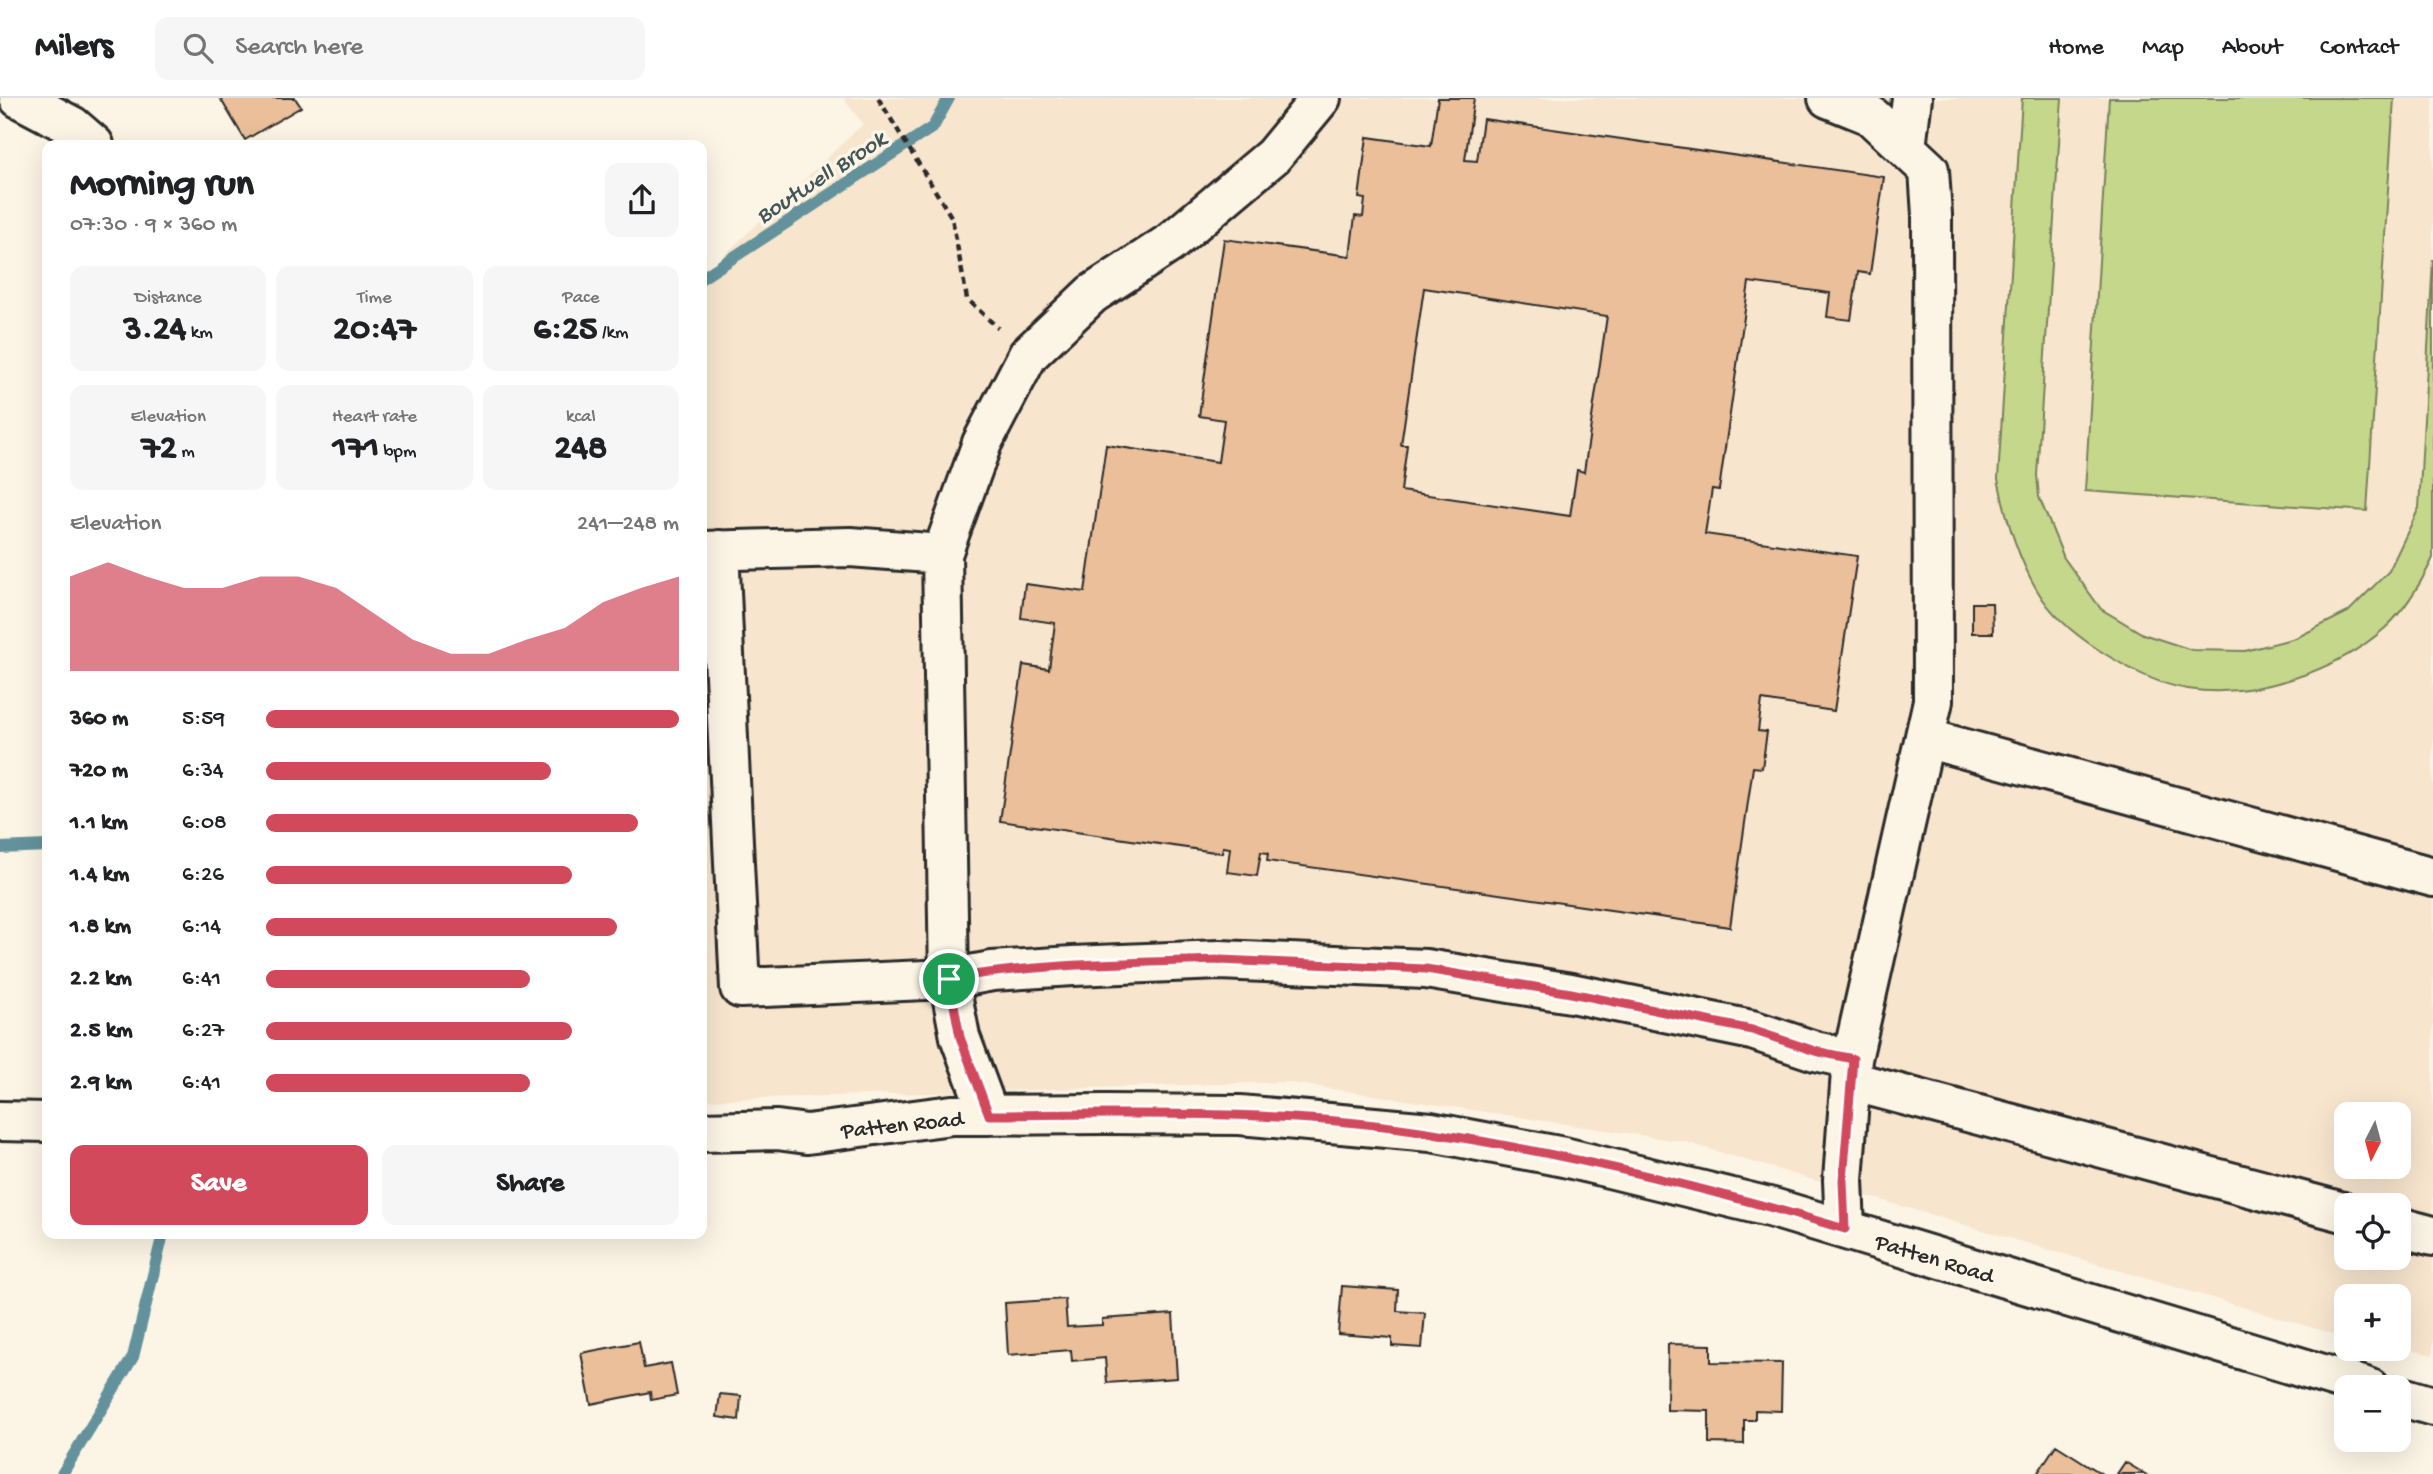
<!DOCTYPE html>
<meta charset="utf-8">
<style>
body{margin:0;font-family:"Gochi Hand",sans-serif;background:#f6f6f6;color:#202124;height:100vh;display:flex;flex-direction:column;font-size:26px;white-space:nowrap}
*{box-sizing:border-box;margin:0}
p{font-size:23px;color:#757577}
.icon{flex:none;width:38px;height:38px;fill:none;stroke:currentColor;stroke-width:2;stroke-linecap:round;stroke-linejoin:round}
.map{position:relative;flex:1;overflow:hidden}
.details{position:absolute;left:42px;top:42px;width:665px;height:1099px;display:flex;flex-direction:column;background:#fff;border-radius:14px;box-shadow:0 7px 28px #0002}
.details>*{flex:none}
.needle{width:46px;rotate:186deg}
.controls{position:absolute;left:2334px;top:1004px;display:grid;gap:14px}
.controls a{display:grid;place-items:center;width:77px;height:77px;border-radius:14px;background:#fff;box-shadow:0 7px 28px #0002;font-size:35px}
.pin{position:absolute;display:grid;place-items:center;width:60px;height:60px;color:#fff;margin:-30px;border:4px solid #fff;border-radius:50%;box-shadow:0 2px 7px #0007}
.round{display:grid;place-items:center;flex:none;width:74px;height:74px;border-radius:14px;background:#f6f6f6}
.summary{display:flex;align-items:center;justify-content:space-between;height:119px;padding:0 28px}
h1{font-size:38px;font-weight:800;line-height:52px}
.metrics{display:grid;grid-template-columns:repeat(3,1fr);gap:10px;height:119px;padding:7px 28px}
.metrics div{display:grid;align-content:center;border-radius:14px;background:#f6f6f6;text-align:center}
.metrics b{font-size:35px;font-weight:800}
.metrics small{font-size:19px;font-weight:400}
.metrics p{font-size:19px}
.chart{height:196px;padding:14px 28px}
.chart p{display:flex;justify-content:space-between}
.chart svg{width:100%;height:126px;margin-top:7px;fill:#d1495b;opacity:.7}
.button{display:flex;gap:14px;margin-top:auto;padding:14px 28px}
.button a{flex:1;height:80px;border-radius:14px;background:#d1495b;color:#fff;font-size:28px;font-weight:800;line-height:80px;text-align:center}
.button a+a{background:#f6f6f6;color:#202124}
ul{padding:0 28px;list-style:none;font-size:23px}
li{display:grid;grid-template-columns:112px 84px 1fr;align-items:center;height:52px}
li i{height:18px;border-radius:9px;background:#d1495b}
header{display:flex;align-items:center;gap:42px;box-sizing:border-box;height:98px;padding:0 35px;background:#fff;border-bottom:2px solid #e0e0e0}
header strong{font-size:33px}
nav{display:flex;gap:38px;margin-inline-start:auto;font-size:24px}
.search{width:490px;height:63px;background:#f6f6f6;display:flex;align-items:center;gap:18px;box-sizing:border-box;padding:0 24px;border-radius:14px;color:#757577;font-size:26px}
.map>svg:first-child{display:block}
.built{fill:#f7e5ce;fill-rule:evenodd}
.green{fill:#c5d78b;stroke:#78815b;stroke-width:2}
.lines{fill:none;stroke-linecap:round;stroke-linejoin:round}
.stream{stroke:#63929c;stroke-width:12}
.building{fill:#eabf9a;stroke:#2b2b2b;stroke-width:2;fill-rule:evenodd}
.minor-casing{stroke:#2b2b2b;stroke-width:44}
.path{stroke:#2b2b2b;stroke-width:4.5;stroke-dasharray:7 5;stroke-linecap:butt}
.minor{stroke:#fcf5e5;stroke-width:38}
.route-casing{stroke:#fff;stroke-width:14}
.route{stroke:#d1495b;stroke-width:9}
.labels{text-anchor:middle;stroke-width:7;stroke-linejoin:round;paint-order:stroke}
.street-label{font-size:23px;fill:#2b2b2b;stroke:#fcf5e5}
.water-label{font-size:24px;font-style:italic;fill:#42565a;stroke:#fcf5e5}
</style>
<header>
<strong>Milers</strong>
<div class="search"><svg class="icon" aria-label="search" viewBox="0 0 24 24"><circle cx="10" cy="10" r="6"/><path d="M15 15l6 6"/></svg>Search here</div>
<nav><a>Home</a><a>Map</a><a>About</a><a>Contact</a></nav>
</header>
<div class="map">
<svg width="2433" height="1376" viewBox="0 0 2433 1376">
<rect width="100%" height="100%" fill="#fcf5e5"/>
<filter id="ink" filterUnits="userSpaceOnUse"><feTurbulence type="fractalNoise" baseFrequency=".0143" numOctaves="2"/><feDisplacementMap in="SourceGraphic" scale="14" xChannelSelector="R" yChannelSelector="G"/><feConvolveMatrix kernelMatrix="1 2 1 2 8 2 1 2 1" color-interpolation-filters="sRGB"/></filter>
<g filter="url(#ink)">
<path class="built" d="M 843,0 L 2433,0 L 2433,1257 L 2399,1250 L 2399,1199 L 2347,1199 L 2347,1240 L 1685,1044 L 1285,984 L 702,1002 L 702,178 L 863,26 ZM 2347,1017 L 2399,1017 L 2399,1069 L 2347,1069 ZM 2347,1108 L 2399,1108 L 2399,1160 L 2347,1160 Z"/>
<path class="green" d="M 2022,0 L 2062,0 L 2037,377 L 2039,399 L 2064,460 L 2101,511 L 2143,536 L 2192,552 L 2245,553 L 2296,540 L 2348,514 L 2389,473 L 2419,410 L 2433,161 L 2433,460 C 2421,485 2406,511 2385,530 C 2336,574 2253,601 2188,591 C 2160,587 2133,573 2110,559 C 2085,544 2058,524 2042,500 C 2019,465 2006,421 1998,381 Z
M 2109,0 L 2394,0 L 2367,413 L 2085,393 Z"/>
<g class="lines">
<path class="stream" d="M 702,180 L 933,29 L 949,0
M 0,750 L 47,748
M 62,1376 L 133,1259 L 163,1136"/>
</g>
<path class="building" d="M 220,0 L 295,0 L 301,9 L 245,42 Z
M 1438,0 L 1474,0 L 1465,62 L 1477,63 L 1483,21 L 1884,79 L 1870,176 L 1858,174 L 1851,222 L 1827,219 L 1830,195 L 1749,184 L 1719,392 L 1712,391 L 1705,436 L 1857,458 L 1834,613 L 1762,602 L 1758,633 L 1767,634 L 1762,670 L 1753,669 L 1730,829 L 1267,763 L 1268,755 L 1261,754 L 1257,778 L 1227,774 L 1230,750 L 1223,749 L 1222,755 L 1000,723 L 1023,567 L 1049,571 L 1055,525 L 1021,520 L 1025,486 L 1085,494 L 1106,347 L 1218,364 L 1224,322 L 1199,318 L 1224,141 L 1350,158 L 1355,118 L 1363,119 L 1365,101 L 1359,100 L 1367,39 L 1431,48 ZM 1424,190 L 1607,218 L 1584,374 L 1577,372 L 1570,418 L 1401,393 L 1407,347 L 1401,347 Z
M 1972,505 L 1992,505 L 1993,535 L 1972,535 Z
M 1342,1188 L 1398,1192 L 1397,1213 L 1425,1215 L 1422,1250 L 1392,1248 L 1392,1240 L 1338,1236 Z
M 1065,1201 L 1067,1229 L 1102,1227 L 1102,1221 L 1173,1216 L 1177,1280 L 1107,1285 L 1105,1260 L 1072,1263 L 1071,1252 L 1008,1257 L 1005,1205 Z
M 639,1244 L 644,1270 L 671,1265 L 677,1297 L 651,1302 L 650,1294 L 591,1306 L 581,1255 Z
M 1668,1246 L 1711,1247 L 1711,1264 L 1782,1265 L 1781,1313 L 1755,1312 L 1755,1322 L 1744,1322 L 1744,1346 L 1709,1345 L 1709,1313 L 1667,1312 Z
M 720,1296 L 741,1298 L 739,1322 L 717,1319 Z
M 2056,1347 L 2102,1376 L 2037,1376 Z
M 2125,1364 L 2145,1376 L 2117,1376 Z"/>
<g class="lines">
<g class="minor-casing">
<path id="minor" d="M 19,0 L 72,28 L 94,47
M 1828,0 L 1870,17 L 1929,72 L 1932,117 L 1933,603 L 1852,961
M 1906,50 L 1912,0
M 719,452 L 740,890 L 949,881 L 942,456
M 702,453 L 850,449 L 942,456 L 982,345 L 1028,257 L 1092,196 L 1170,145 L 1273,58 L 1321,0
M 1925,640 L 2433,779
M 1851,983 L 2347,1115
M 989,1017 L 960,939 L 949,881 L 992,873 L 1073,868 L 1220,862 L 1426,871 L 1571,895 L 1752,932 L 1815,953 L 1852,961 L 1843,1082 L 1845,1131
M 0,1023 L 47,1024
M 702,1034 L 777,1032 L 807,1036 L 952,1017 L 1105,1016 L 1240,1017 L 1431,1034 L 1564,1059 L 1773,1110 L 2369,1290
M 2399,1129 L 2433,1138
M 2399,1298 L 2433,1308"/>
</g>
<path class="path" d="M 878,0 L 952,120 L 967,201 L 998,230"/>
<use href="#minor" class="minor"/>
</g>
</g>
<g class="lines" filter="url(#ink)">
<g class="route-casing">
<path id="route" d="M 1220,862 L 1426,871 L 1571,895 L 1752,932 L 1815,953 L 1853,961 L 1843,1082 L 1845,1131 C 1711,1091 1572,1057 1433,1035 C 1286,1011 1137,1016 989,1017 L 960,939 L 949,881 C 1039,865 1130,865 1220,862 Z"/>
</g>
<use href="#route" class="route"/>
</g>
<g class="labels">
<g class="street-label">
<text transform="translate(902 1025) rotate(-6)" y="8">Patten Road</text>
<text transform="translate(1935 1159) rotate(17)" y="8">Patten Road</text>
</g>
<g class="water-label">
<text transform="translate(820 78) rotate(-33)" y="8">Boutwell Brook</text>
</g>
</g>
</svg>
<div class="controls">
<a><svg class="needle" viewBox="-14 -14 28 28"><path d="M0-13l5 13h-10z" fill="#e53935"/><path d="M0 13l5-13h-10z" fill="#757577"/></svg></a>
<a><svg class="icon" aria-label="locate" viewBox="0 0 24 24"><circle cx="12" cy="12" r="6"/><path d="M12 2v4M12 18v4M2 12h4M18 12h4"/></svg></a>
<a>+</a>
<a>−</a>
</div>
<div class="pin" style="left:949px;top:881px;background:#1e9e55"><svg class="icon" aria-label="arrive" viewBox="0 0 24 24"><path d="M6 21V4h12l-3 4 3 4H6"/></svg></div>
<section class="details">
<div class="summary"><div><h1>Morning run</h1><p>07:30 · 9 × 360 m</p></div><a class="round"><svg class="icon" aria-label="share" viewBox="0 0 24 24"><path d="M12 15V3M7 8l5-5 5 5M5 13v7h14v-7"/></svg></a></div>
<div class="metrics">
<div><p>Distance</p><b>3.24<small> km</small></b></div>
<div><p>Time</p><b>20:47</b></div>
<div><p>Pace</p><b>6:25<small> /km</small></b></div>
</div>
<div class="metrics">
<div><p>Elevation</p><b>72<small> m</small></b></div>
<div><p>Heart rate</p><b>171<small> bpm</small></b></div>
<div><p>kcal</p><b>248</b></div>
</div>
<div class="chart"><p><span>Elevation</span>241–248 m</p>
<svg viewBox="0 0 160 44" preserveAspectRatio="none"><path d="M0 44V11L10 6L20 11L30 15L40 15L50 11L60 11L70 15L80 24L90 33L100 38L110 38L120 33L130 29L140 20L150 15L160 11V44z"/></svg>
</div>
<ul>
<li><b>360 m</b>5:59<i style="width:100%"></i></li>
<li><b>720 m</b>6:34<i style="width:69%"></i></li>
<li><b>1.1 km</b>6:08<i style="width:90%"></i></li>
<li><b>1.4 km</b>6:26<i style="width:74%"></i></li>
<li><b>1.8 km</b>6:14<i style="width:85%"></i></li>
<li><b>2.2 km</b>6:41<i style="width:64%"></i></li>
<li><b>2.5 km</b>6:27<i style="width:74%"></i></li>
<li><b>2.9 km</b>6:41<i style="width:64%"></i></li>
</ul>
<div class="button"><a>Save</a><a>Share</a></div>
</section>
</div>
